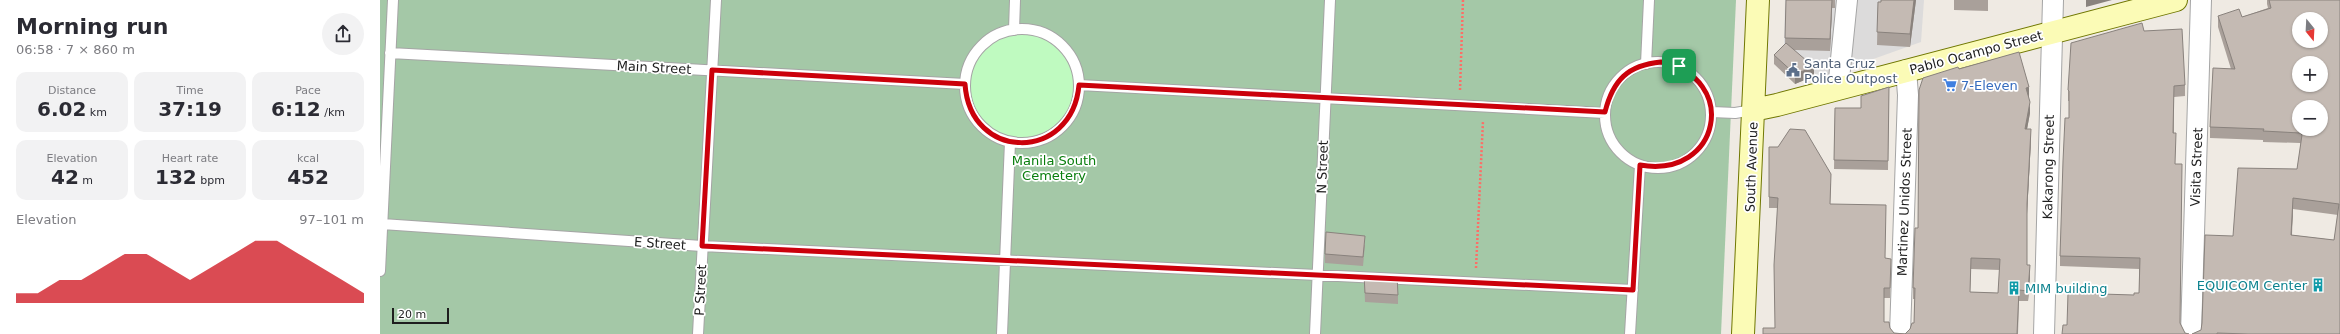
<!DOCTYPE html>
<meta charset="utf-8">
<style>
body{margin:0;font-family:"DejaVu Sans",sans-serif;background:#f2f2f3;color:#2b2b33;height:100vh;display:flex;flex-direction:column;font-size:15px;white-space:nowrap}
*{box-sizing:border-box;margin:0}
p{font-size:13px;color:#7c7c81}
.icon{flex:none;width:22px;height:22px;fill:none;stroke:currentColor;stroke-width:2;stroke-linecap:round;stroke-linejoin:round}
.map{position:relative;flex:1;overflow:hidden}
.side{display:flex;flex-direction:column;background:#fff;width:380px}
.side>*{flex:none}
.needle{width:26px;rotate:162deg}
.fabs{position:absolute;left:1912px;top:12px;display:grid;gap:8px}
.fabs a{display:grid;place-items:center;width:36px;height:36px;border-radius:50%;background:#fff;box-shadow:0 1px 3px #0004;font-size:20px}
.scale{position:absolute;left:12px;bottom:10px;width:57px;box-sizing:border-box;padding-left:4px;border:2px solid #1e1e1e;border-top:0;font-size:11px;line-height:14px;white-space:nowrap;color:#1e1e1e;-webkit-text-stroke:3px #fff;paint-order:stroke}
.pin{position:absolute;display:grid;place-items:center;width:34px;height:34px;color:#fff;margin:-17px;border-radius:8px;box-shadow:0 2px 6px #0006}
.round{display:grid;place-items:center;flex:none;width:42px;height:42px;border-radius:21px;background:#f2f2f3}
.overview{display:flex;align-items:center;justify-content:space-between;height:68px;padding:0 16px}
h1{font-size:22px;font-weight:600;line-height:30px}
.figures{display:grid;grid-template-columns:repeat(3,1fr);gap:6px;height:68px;padding:4px 16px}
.figures div{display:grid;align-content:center;border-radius:10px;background:#f2f2f3;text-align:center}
.figures b{font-size:20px;font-weight:600}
.figures small{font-size:11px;font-weight:400}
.figures p{font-size:11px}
.chart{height:112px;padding:8px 16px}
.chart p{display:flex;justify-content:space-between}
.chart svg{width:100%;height:72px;margin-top:4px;fill:#cb000b;opacity:.7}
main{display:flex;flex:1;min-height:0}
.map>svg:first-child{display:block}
.residential{fill:#dcdbdb}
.cemetery{fill:#a4c8a7}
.park{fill:#bffac0}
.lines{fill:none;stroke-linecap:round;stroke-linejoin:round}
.lane-casing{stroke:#a5a5a5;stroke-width:12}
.street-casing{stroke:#a5a5a5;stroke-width:22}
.secondary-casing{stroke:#707702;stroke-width:24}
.path{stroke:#fd6e67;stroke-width:2.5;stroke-dasharray:2 2;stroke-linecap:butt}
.lane{stroke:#fff;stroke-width:10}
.street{stroke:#fff;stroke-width:20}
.secondary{stroke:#fbfbb6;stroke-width:22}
.wall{fill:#a9a09a;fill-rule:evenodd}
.shaded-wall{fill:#89827d}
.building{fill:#c4bab3;stroke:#89827d;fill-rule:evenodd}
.route-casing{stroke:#fff;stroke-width:8}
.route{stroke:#cb000b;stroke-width:5}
.labels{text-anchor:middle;stroke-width:3.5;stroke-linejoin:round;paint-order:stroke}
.street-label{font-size:13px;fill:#1e1e1e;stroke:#fff}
.service-label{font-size:13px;fill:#4e5e75;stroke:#fff;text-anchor:start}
.shop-label{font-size:13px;fill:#366cbe;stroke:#fff;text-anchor:start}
.park-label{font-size:13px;fill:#097e0d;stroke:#fff}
.culture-label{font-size:13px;fill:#0d838f;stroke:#fff;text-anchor:end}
</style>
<main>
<section class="side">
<div class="overview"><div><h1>Morning run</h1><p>06:58 · 7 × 860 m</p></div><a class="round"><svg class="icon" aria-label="share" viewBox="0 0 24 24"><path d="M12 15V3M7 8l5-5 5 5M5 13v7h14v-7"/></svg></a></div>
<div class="figures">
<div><p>Distance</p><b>6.02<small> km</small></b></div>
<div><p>Time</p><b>37:19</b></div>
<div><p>Pace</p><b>6:12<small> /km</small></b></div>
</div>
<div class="figures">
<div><p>Elevation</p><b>42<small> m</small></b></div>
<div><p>Heart rate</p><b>132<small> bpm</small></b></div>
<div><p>kcal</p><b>452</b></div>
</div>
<div class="chart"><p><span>Elevation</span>97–101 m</p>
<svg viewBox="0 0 160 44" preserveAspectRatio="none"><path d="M0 44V38L10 38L20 30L30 30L40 22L50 14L60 14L70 22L80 30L90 22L100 14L110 6L120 6L130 14L140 22L150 30L160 38V44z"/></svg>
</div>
</section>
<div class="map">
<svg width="1960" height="334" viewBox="0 0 1960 334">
<rect width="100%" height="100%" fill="#efeae3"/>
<path class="residential" d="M 1405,0 L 1544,0 L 1541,42 L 1440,78 L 1404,45 Z"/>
<path class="cemetery" d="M 0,0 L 1356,0 L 1341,334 L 0,334 Z"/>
<path class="park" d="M585 86a57 57 0 1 1 114 0a57 57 0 1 1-114 0Z"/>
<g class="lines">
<g class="lane-casing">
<path id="lane" d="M585 86a57 57 0 1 1 114 0a57 57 0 1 1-114 0Z
M 634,30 L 635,0
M 10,53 L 585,84
M1225 115a53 53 0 1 1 106 0a53 53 0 1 1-106 0Z
M 1266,64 L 1269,0
M 699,85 L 1225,113
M 1332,112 L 1355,113 L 1373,110
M 2,224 L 322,246 L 1253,290
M 0,271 L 13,0
M 318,334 L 336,0
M 622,334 L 630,142
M 935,334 L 950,0
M 1250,334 L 1260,165"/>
</g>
<g class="street-casing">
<path id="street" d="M 1458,89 L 1467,0
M 1520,334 L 1528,95 L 1526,70
M 1664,334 L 1673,0
M 1811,334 L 1821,0"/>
</g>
<g class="secondary-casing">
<path id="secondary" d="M 1373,110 L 1397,105 L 1796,0
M 1363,334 L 1378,0"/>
</g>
<path class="path" d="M 1080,90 L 1083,0
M 1096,268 L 1103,121"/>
<use href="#lane" class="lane"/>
<use href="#street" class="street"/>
<use href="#secondary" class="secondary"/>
</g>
<path class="wall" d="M 1406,0 L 1455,0 L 1455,8 L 1452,8 L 1450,51 L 1414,50 L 1434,76 L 1415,84 L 1394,64 L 1394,55 L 1405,44 Z
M 1536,0 L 1530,47 L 1497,45 L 1498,2 Z
M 1574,0 L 1608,0 L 1608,11 L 1574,10 Z
M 1887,0 L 1960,0 L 1960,334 L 1812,334 L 1821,330 L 1853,236 L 1917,169 L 1921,144 L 1920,143 L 1883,142 L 1883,140 L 1830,138 L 1830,127 L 1851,69 L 1838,27 L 1838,16 L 1862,17 L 1888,8 L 1887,4 ZM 1913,209 L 1958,215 L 1954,240 L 1912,235 Z
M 1764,31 L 1805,85 L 1805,96 L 1794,97 L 1794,133 L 1795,164 L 1800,323 L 1805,333 L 1687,325 L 1759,293 L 1759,269 L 1680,266 L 1680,256 L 1689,118 L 1689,101 L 1688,101 L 1688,90 Z
M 1579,69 L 1649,97 L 1648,98 L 1650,113 L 1647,129 L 1651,140 L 1647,214 L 1647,265 L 1650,276 L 1648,301 L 1639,301 L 1638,334 L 1383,334 L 1395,328 L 1398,208 L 1389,208 L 1389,147 L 1451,184 L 1450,204 L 1505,258 L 1511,269 L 1510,298 L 1504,298 L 1504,322 L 1514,333 L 1525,334 L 1530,329 L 1534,323 L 1535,299 L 1533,299 L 1533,288 L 1538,228 ZM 1591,269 L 1620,270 L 1618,293 L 1590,292 Z
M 1509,87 L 1508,170 L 1454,169 L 1455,108 L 1481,108 Z
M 985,245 L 983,266 L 945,263 L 945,254 Z
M 984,275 L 1018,295 L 1018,304 L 985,302 Z"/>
<path class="shaded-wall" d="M 1452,0 L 1452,8 L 1450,51 L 1450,39 Z
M 1534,0 L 1536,0 L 1530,47 L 1530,34 Z
M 1706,0 L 1732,0 L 1706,7 Z
M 1434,67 L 1434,76 L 1415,84 L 1415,74 Z
M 1649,87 L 1649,97 L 1646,98 L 1646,88 Z
M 1650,102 L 1650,113 L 1645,140 L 1645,129 Z
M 1651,129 L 1651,140 L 1647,214 L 1647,204 Z
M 1913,198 L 1913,209 L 1911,245 L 1911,235 Z
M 1650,265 L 1650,276 L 1648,301 L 1648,291 Z"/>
<path class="building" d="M 1406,0 L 1452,0 L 1450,39 L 1405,38 Z
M 1501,0 L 1534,0 L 1530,34 L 1497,32 L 1498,2 L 1501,2 Z
M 1889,0 L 1960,0 L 1960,334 L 1868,334 L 1837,333 L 1837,334 L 1812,334 L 1821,330 L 1822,323 L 1825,235 L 1853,236 L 1858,168 L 1917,169 L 1922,135 L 1920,133 L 1883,131 L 1884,129 L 1830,127 L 1833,68 L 1855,69 L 1838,16 L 1859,9 L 1862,17 L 1891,8 ZM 1919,19 L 1941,19 L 1941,41 L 1919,41 ZM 1919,63 L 1941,63 L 1941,85 L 1919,85 ZM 1919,107 L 1941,107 L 1941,129 L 1919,129 ZM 1913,198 L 1959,204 L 1954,240 L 1911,235 Z
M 1762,23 L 1764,31 L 1802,29 L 1805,85 L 1794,86 L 1793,133 L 1796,133 L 1795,164 L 1802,164 L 1800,323 L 1805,333 L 1809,334 L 1682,334 L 1683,325 L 1687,325 L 1688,293 L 1754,295 L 1754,293 L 1759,293 L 1760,258 L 1680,256 L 1683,161 L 1685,118 L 1689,118 L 1689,91 L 1688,90 L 1691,43 Z
M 1406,43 L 1434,67 L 1415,74 L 1394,55 Z
M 1639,52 L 1649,87 L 1646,88 L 1650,102 L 1645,129 L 1651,129 L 1647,204 L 1647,265 L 1650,265 L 1648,291 L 1639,290 L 1637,334 L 1383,334 L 1383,328 L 1395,328 L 1394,265 L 1398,198 L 1389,197 L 1389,147 L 1398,147 L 1410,129 L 1425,130 L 1451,174 L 1450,204 L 1506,205 L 1505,258 L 1511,259 L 1510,288 L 1504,288 L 1504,322 L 1509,322 L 1510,328 L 1514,333 L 1525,334 L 1530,329 L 1532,323 L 1534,323 L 1535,288 L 1533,288 L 1535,228 L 1538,228 L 1539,90 L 1543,78 L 1578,67 L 1579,69 ZM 1591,258 L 1620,259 L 1618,293 L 1590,292 Z
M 1509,87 L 1508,161 L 1454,160 L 1455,108 L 1481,108 L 1481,96 Z
M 946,232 L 985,236 L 983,257 L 945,254 Z
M 984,275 L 1017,276 L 1018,295 L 985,293 Z"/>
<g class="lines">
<g class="route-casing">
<path id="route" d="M 1281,62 C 1360,78 1341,179 1260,165 L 1253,290 L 322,246 L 332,70 L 585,84 C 590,162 692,162 699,85 L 1225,112 C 1233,80 1248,65 1281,62 Z"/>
</g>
<use href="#route" class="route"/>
</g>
<defs>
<g id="civic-bare" transform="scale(1.08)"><path d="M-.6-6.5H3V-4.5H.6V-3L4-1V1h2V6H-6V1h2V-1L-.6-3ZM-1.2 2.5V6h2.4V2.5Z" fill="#5c6f8a" stroke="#fff" stroke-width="2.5" paint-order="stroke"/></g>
<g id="supermarket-bare" transform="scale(1.08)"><path d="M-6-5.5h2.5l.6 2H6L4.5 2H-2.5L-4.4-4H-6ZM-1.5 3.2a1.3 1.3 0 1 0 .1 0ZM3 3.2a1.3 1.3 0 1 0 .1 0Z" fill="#3f7fe0" stroke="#fff" stroke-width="2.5" paint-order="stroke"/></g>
<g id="building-bare" transform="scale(1.08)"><path d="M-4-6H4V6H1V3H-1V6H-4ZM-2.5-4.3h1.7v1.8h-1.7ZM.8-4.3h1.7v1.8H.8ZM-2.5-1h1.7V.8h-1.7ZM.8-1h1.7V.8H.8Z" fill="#0f9aa8" stroke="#fff" stroke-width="2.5" paint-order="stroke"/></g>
</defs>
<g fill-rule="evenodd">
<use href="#civic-bare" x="1413" y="70"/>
<use href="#supermarket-bare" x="1570" y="85"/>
<use href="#building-bare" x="1938" y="285"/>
<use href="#building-bare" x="1634" y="288"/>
</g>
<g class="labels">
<g class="street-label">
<text transform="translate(1596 52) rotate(-15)" y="5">Pablo Ocampo Street</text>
<text transform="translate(274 67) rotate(3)" y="5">Main Street</text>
<text transform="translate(942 167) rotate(-88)" y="5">N Street</text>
<text transform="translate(1371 167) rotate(-88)" y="5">South Avenue</text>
<text transform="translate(1668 167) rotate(-89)" y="5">Kakarong Street</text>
<text transform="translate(1816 167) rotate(-88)" y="5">Visita Street</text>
<text transform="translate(1524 202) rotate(-88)" y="5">Martinez Unidos Street</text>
<text transform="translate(280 243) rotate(4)" y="5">E Street</text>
<text transform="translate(320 290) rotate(-87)" y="5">P Street</text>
</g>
<g class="service-label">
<text x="1424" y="68">Santa Cruz<tspan x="1424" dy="15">Police Outpost</tspan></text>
</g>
<g class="shop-label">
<text x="1581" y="90">7-Eleven</text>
</g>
<g class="park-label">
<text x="674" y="165">Manila South<tspan x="674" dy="15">Cemetery</tspan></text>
</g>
<g class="culture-label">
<text x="1927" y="290">EQUICOM Center</text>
<text x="1645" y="293" text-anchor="start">MIM building</text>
</g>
</g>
</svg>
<div class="fabs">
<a><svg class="needle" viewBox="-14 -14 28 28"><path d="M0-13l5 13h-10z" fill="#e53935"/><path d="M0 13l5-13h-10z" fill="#7c7c81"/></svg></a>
<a>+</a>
<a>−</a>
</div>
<div class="scale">20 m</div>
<div class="pin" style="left:1299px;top:66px;background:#1e9e55"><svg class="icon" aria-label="arrive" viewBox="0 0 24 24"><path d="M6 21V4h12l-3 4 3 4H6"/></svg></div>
</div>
</main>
